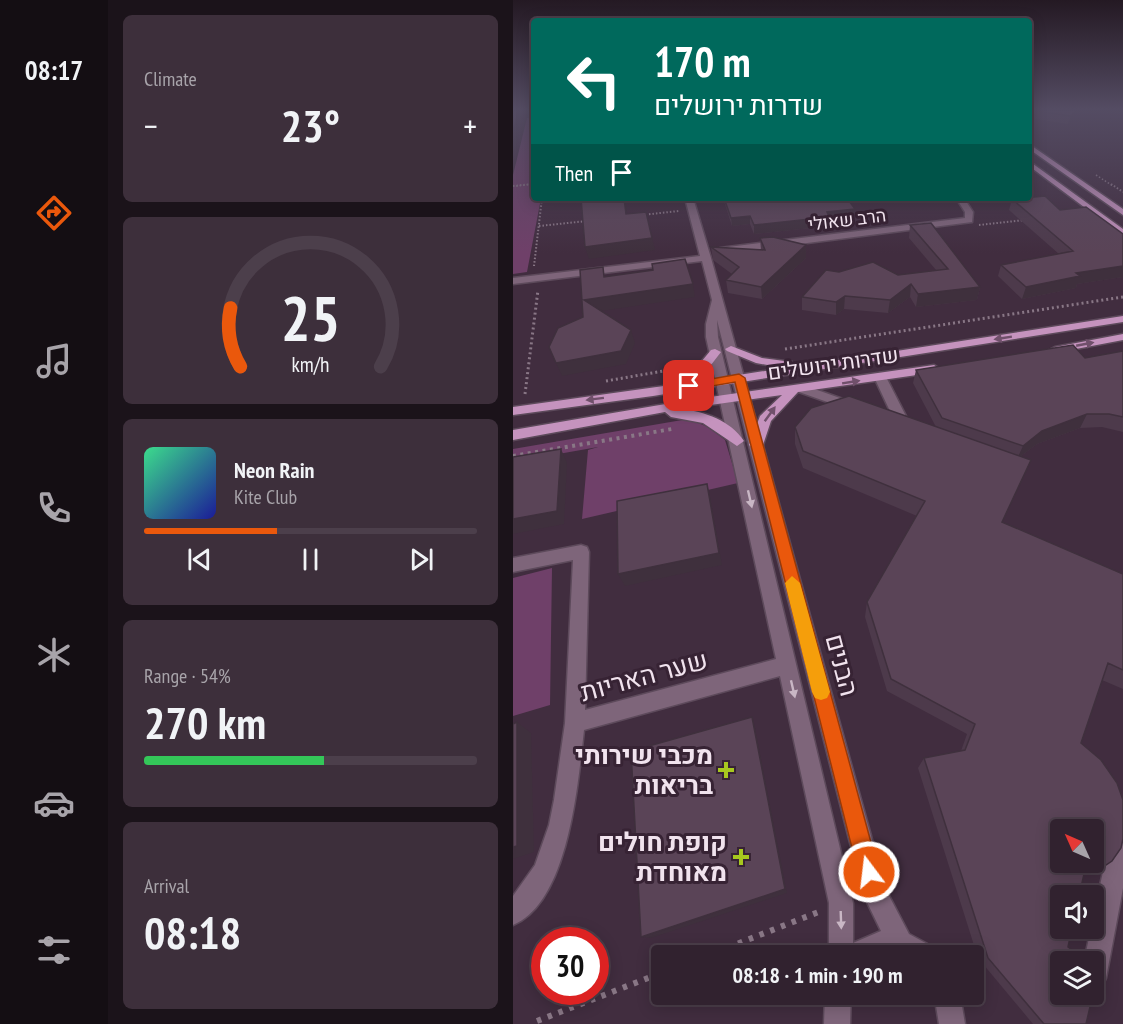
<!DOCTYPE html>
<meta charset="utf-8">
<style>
body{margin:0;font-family:"PT Sans Narrow",Heebo,sans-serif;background:#3d2f3b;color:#f1f3f6;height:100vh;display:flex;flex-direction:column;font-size:22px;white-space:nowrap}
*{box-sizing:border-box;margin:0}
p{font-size:20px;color:#a8a4aa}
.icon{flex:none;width:33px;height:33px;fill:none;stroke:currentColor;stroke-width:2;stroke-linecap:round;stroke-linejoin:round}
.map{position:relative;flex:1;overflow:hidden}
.side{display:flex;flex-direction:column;gap:15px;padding:15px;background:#1b131a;width:405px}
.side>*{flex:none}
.top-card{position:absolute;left:18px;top:18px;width:501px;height:183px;border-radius:6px;box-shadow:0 3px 15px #0003,0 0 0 2px #4c3f4b;background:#00695c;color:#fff;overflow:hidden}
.needle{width:39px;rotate:315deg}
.controls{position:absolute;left:537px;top:819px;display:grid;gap:12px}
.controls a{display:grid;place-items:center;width:54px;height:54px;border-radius:6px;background:#31222f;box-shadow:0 3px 15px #0003,0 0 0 2px #4c3f4b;font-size:30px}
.speed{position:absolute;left:18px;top:927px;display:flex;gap:12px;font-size:30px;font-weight:700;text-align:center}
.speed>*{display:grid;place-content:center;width:78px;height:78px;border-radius:50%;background:#31222f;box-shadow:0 3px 15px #0003,0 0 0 2px #4c3f4b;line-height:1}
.speed .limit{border:9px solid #d22;background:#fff;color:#111}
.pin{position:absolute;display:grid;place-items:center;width:51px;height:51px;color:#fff;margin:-26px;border-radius:12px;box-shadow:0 3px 9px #0006}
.me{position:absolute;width:66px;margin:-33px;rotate:345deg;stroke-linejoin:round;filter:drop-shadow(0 0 4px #0008)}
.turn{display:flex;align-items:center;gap:21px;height:126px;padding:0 24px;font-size:27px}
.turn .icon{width:78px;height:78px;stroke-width:2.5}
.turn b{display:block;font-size:42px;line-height:51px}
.then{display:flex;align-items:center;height:57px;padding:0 24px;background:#0003;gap:12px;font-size:22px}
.big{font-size:45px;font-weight:800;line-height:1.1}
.side .widget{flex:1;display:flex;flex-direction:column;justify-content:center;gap:9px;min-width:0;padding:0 21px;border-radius:9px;background:#3d2f3b}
.side .dial{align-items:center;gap:0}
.dial svg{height:156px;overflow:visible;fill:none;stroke:#4c3f4b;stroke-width:7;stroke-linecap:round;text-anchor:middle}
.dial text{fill:#f1f3f6;stroke:none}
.song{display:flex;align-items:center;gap:18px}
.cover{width:72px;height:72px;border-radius:9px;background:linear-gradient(135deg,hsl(150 70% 55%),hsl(240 70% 35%))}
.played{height:6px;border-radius:3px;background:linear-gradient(90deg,#ea580c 40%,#4c3f4b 40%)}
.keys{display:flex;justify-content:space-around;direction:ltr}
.heat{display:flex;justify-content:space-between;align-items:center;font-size:33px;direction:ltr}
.charge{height:9px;border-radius:4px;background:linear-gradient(90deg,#34c759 54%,#4c3f4b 0)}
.trip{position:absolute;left:138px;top:945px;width:333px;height:60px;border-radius:6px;background:#31222f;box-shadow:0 3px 15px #0003,0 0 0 2px #4c3f4b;font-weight:800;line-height:60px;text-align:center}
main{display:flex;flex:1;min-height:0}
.menu{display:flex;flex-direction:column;width:108px;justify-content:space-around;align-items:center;background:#140e13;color:#a8a4aa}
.menu .icon{width:42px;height:42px}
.menu .active{color:#ea580c}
.menu b{font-size:27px;color:#f1f3f6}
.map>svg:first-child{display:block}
</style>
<main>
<nav class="menu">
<b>08:17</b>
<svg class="icon active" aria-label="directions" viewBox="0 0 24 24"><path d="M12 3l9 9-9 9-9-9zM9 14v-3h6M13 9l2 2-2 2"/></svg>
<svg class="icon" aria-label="music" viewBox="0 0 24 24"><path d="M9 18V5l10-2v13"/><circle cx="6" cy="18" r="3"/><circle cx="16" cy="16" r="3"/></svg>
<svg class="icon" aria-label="phone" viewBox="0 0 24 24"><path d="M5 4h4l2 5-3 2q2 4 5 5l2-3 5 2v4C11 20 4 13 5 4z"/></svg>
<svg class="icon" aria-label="climate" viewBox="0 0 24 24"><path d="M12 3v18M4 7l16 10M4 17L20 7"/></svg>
<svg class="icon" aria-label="car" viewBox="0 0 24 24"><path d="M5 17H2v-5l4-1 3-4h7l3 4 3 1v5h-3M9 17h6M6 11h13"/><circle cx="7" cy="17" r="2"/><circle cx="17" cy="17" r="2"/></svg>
<svg class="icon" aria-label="filters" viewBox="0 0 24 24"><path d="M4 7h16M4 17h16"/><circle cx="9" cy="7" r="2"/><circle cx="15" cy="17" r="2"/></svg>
</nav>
<section class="side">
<div class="widget"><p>Climate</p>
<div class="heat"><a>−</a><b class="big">23°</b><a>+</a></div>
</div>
<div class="widget dial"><svg viewBox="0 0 100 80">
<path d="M14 69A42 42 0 1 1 86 69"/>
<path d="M14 69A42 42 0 0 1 9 39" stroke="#ea580c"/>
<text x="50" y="56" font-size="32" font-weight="700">25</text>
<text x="50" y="72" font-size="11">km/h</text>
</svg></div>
<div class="widget">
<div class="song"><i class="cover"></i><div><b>Neon Rain</b><p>Kite Club</p></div></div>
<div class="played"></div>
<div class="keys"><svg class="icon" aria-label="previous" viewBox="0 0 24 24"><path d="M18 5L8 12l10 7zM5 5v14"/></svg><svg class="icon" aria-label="pause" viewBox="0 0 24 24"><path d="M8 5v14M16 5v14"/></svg><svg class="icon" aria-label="next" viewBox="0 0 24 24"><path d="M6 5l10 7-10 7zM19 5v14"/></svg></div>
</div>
<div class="widget"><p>Range · 54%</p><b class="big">270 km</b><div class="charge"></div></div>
<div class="widget"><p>Arrival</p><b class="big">08:18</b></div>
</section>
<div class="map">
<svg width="610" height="1024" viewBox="0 0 610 1024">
<rect width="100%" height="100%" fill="#412d3f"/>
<path fill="#6f4069" d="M21,117V198H28L14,272L0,274V175L14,118Z
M175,419L195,427L212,440L225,483L69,519L75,450L85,447L0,462V449Z
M39,568L37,705L0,716V578Z"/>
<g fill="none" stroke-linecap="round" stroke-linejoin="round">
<g stroke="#5d4a5b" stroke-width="3">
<path id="minor" d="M172,198H180L198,258L373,890L396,934L420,947L423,956H316V903L267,676L71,730C65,782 56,902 0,925V896L22,865L36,825L41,800L52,723L60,560L0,572V558L68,545L74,547L76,552L72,710L263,659L193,337V324L199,300L189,261L0,284V278L187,256ZM204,320L350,894L368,931L340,943V903L205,337Z
M443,198H451L460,212L459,222L207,254L202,251L207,248L452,218V212Z
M367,373L373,377L398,426L396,429L391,430L384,426L361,377Z
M290,385L344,404L346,407L340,411L286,392V386Z
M610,820V888L593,978L589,987L580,990V962H571L578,928H580V917L599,831L602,823Z
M312,994H338L337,1024H311Z
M421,994H447L452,1024H426Z"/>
</g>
<g stroke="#5d4a5b" stroke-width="3">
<path id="major" d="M516,144L610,209V215L516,149Z
M516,161L610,229V236L516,166Z
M610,316V322L140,396L0,415V407L158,385L159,381L183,368L198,350L202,349L208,352L191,374L174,383L271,368L243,363L214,351L212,349L218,346L249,358L279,362L280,367Z
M610,334V340L542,353L536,350L542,347Z
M421,365L427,369L425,372L285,392L258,421L250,445L243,450L236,445L247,416L269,395L169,409C192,412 217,420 231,441L224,446L190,423L158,417L152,412L0,440V430L176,400Z"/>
</g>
<path stroke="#897786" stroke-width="1.5" stroke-dasharray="1.5 2" stroke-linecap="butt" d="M583,175L600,186
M3,186L21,184"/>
<path stroke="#897786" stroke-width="2" stroke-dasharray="1.5 2" stroke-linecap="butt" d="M598,184L610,192
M0,186L19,184
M129,215L166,211
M466,225L512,220
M26,226L74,221
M21,266L29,198"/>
<path stroke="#897786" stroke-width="3" stroke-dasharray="2 3" stroke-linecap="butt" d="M272,349L610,297
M93,381L156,370
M12,394L25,290"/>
<path stroke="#897786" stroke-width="4" stroke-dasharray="3 4.5" stroke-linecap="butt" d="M0,456L159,429"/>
<path stroke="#897786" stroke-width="6" stroke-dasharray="4.5 7" stroke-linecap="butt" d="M193,956L308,911
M24,1021L148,973"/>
<use href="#minor" fill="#7e657a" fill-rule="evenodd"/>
<use href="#major" fill="#c593be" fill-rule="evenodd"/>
</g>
<path fill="#4d3a4b" d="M517,110H566L555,124L522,119L524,112Z
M210,198H334L342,209L341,218L316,221V226L241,234L237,224L219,226Z
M499,199L547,210L610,234V277L564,284L563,288L509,299L485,276L488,265L546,254L496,210Z
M397,225L467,287L464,300L403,307L397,297L375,313L331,309L323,315L289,310V297L326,272L385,275L423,270L396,238Z
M247,238L293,258L249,299L215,293L213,280L219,274L200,260L198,247L248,250Z
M610,351V432L589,427L567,428L524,444L508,456L510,477L489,522L610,574V689L589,680L568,743L571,875L555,947L573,1024H520L465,958L405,768L411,758L448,751L454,734L374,691L352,617L354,602L404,516L290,468L282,444V427H423L400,383L403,370L572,358Z"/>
<path fill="#3f303d" d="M5,110H21V112L10,113L3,147L0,153V134Z
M563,110H566L555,124L558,116Z
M62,198H70L71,200L63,201Z
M111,198H112L116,226L113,214Z
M342,209L341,218L316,221V226L241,234V225L314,212Z
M237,216V224L219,226L218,218Z
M139,238L142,250L76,259L72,247Z
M293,245V258L249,299L248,287Z
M610,266V277L564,284L563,288L509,299L513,287L563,273Z
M180,284L182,297L75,313L71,300Z
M398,284L397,297L375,313L377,300Z
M467,287L464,300L403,307L405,294Z
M332,296L331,309L323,315V302Z
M118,330L122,343L113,364L49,376L43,363Z
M574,414L567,428L524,444L504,459L510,446L529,431Z
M48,449L54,463L51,524L0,534V519Z
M194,484L197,497L209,565L112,586L105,574Z
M239,717L242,728L274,893L138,938L128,937Z
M4,722L18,733L21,852L0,859Z"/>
<path fill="#5a4457" stroke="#3f303d" stroke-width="1.5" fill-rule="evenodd" d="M0,110H5L0,134Z
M526,110H563L558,116L524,111Z
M532,196L547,210L573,207L610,234V266L563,273L567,276L513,287L488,265L560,251L499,199Z
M68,198H111L113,214L133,212L139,238L72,247Z
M211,198H334L342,209L314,212L316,217L241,225L237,216L218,218Z
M418,223L467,287L405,294L398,284L377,300L332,296L323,302L289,297L313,270L326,272L360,262L385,275L435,269L397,225Z
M260,237L293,245L248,287L213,280L226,267L198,247L252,250L247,238Z
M172,259L180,284L71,300L118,330L108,351L43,363L36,347L45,328L70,317L67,270L90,267L91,277L140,270L139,264Z
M560,345L572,358L610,351V417L596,414H574L529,431L510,446L429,418L403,370Z
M336,396L518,460L489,522L610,574V670L595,663L568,743L588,760L604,783L610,800V839L608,848L599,861L584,871L571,874L566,896H548V928H559L555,947L576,962H548V994H580L573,1024H531L475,958L411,758L452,750L462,724L378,679L354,602L412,501L290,451L282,427L298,408ZM548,830H580V862H548Z
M48,449L44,511L0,519V457Z
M194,484L206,553L105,574L104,501Z
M239,717L272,889L128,937L118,751Z
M4,722V846L0,847V724Z
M580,965L586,968L580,992Z"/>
<defs><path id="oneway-solid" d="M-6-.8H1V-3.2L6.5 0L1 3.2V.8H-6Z" transform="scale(1.5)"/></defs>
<g fill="#70506b">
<use href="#oneway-solid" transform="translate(490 338) rotate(171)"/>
<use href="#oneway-solid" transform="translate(572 344) rotate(-11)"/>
<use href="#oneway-solid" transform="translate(338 382) rotate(-9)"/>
<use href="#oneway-solid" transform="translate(82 399) rotate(173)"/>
<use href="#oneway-solid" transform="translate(257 414) rotate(-54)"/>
</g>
<g fill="#c9b7c5">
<use href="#oneway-solid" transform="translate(237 499) rotate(77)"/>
<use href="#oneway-solid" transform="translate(280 689) rotate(77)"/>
<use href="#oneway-solid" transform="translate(328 920) rotate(88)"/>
</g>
<linearGradient id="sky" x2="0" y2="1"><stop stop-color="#241923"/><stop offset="0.43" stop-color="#544c63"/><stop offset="1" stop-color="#544c63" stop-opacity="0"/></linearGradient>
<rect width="610" height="253" fill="url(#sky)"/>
<path fill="#ea580c" stroke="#983908" stroke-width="1.5" d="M226,374L232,378L366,872L363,880L356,883L349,880L345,872L222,382L176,390L170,386L176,383Z"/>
<path fill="#f59e0b" d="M279,576L287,583L317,692L314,698L308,700L302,698L299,692L272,583Z"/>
<g fill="#a7c81f" stroke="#372334" stroke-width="2">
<path d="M210 761h6v6h6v6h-6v6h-6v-6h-6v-6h6z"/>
<path d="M225 848h6v6h6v6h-6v6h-6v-6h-6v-6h6z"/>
</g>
<g text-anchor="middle" stroke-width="6" stroke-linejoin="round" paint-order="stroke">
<g font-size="18" fill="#f1e3ee" stroke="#372334">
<text transform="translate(334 220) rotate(-7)" y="6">הרב שאולי</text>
</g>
<g font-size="21" fill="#f1e3ee" stroke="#372334">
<text transform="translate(320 364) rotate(-8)" y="7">שדרות ירושלים</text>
</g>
<g font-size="26" fill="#f1e3ee" stroke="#372334">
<text transform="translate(329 665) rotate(75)" y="9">הבנים</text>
<text transform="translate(131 676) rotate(-15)" y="9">שער האריות</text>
</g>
<g font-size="26" font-weight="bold" fill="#f1e3ee" stroke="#372334" text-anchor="end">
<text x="200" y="764">מכבי שירותי<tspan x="200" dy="30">בריאות</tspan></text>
<text x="214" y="851">קופת חולים<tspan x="214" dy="30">מאוחדת</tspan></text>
</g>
</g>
</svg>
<div class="controls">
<a><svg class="needle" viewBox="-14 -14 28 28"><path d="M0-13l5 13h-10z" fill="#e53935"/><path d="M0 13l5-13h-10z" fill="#a8a4aa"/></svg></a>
<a><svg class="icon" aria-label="sound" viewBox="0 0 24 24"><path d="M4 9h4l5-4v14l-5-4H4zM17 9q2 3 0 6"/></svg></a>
<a><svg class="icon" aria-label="layers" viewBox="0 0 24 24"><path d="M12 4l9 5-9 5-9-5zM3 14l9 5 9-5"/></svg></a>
</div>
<div class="speed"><div class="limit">30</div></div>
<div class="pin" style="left:176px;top:386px;background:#d93025"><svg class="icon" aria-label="arrive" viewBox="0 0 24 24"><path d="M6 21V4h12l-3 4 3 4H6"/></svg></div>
<svg class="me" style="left:356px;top:872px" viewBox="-20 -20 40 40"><circle r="17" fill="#ea580c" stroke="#fff" stroke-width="3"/><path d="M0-11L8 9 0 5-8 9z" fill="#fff"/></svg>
<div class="trip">08:18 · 1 min · 190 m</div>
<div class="top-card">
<div class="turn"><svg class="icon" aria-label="left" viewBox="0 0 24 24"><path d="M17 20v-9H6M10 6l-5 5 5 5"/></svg><div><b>170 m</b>שדרות ירושלים</div></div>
<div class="then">Then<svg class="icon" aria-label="arrive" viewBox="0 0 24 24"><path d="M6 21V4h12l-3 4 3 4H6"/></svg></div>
</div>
</div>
</main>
